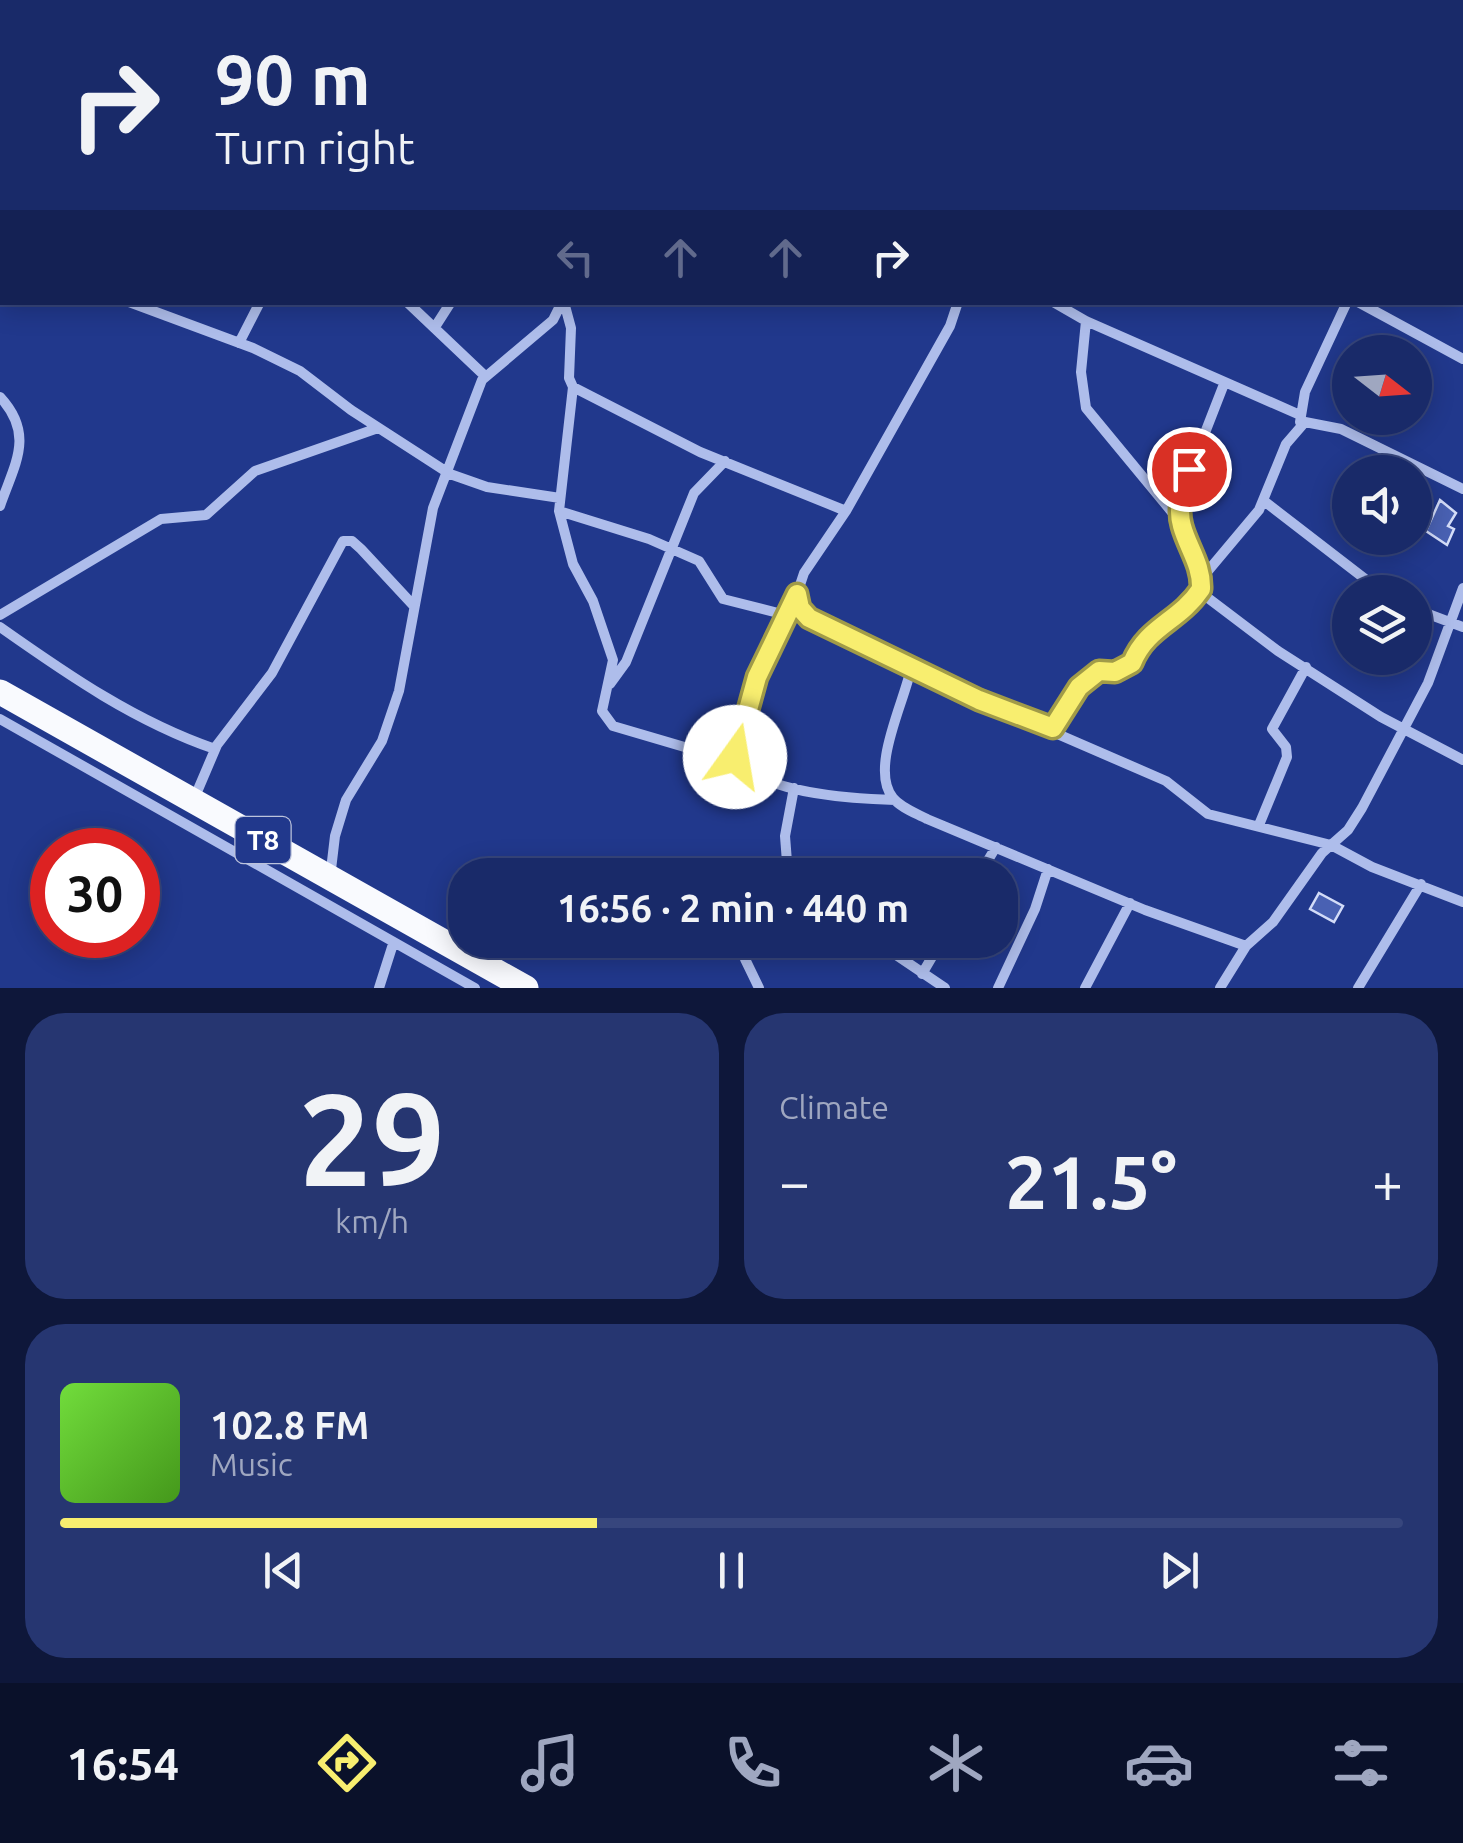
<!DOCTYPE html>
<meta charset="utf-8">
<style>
body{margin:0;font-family:Ubuntu,sans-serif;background:#263671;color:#f1f3f6;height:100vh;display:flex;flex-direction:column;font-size:38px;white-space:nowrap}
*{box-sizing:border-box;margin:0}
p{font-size:32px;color:#9fa7c0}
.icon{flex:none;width:55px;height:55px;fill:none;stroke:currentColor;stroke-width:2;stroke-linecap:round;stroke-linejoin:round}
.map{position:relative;height:988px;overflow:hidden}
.details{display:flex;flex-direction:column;gap:25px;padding:25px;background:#0e173a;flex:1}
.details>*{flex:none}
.guide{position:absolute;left:0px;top:0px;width:1465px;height:305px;box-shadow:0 5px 25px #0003,0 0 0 2px #37467d;background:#192a69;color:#f1f3f6;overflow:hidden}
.needle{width:65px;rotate:107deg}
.controls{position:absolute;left:1332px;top:335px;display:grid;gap:20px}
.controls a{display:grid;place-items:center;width:100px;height:100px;border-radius:50%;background:#192a69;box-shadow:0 5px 25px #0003,0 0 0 2px #37467d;font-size:50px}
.speed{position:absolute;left:30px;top:828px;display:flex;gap:20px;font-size:50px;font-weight:700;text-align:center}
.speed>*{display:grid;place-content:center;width:130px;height:130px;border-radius:50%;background:#192a69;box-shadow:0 5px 25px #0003,0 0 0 2px #37467d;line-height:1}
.speed .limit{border:15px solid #d22;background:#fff;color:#111}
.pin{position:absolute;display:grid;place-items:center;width:85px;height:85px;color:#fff;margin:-42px;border:5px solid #fff;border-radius:50%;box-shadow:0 2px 10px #0007}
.me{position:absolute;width:110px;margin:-55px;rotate:13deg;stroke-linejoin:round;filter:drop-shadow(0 0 8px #0008)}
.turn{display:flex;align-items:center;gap:35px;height:210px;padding:0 50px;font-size:45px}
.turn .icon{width:130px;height:130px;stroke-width:2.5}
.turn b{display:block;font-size:70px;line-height:85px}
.lanes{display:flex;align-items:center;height:95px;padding:0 50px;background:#0003;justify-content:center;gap:50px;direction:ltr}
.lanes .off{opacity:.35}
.big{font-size:75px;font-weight:700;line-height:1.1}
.details .card{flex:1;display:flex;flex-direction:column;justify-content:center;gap:15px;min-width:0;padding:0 35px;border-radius:40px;background:#263671}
.details .dial{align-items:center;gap:0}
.dial b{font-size:130px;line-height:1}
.song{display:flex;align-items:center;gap:30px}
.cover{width:120px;height:120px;border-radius:15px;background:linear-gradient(135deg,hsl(100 70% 55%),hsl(100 70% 35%))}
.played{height:10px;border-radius:5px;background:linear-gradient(90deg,#f8ee6f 40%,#37467d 40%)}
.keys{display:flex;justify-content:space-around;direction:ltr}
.heat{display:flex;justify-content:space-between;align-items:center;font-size:55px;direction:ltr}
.details .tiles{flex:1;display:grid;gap:25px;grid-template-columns:1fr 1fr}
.card:last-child{grid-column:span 2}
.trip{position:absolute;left:448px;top:858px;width:570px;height:100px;border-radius:40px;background:#192a69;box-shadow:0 5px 25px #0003,0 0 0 2px #37467d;font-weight:700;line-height:100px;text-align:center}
.menu{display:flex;height:160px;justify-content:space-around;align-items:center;background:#0a112a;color:#9fa7c0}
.menu .icon{width:70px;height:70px}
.menu .on{color:#f8ee6f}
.menu b{font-size:45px;color:#f1f3f6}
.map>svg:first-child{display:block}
</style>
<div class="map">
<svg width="1463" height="988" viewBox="0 0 1463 988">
<rect width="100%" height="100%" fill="#21388c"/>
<path fill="#4961b3" stroke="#d3dcf8" stroke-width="2.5" d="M1440,500L1456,513L1448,526L1454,529L1447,545L1426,531Z
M1319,893L1343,906L1334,922L1310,909Z"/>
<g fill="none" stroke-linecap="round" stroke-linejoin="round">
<path stroke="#aebdeb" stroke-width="10" d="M88,0L92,2
M376,0L380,2
M434,0L435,2
M887,0L891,2
M1103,0L1108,2
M1327,0L1330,2
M30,2L32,0
M673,2L674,0
M1069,2V0
M1087,2L1093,0
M0,82L2,74
M1462,99H1463
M1462,242H1463
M0,258L2,257
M129,302L253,348L300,371L351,410L450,474L487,487L560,498
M407,302L485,376
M564,302L571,328L569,378L573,387L700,452L846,511
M958,302L950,326L846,511L804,573L797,594L803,614L979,700L1166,781L1208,814L1331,845L1372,867L1463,902
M1053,302L1086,321L1300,415
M1358,302L1463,359
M1086,321L1081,372L1086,408L1176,517L1195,554L1204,595L1278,651L1381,717L1463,760
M435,327L451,302
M239,343L260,302
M573,387L559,511L573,564L593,601L613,660L602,711L613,726L739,763
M0,397C35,435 15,463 0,506
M1300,422L1305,392L1347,302
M1264,501L1382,592
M559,511L649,539L699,561L723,599L786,615
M1182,525L1180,497L1224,384
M1202,578L1259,510L1286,444L1305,422L1341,429L1463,489
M797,595L757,677L735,757C760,794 854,799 895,800
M1415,609L1463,627
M0,615L161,519L206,515L255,471L378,428
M0,627C68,675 136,722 215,749
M911,668C905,701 869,769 893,798C901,808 916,813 927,819L1145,910L1246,946
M610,684L626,662L694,493L725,461
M0,719L475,988
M1053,728L1079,687L1099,671L1115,672L1131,663C1146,628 1179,620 1201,589
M194,799L217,745L272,673L343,541H352L361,549L413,605
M1259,825L1287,757L1286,747L1272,729L1306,667
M788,875L785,836L794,788
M979,875L996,847
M330,878L335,836L346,800L382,741L399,691L433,508L482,380L553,320L562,302
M744,940L745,959L759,988
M874,940L945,988
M922,974L942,940
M379,988L393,944
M998,988L1035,909L1048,869
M1085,988L1130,903
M1220,988L1246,946L1273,922L1322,853L1348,830L1362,808L1428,683L1463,588
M1358,988L1421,884"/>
<path stroke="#f9fafe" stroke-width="25" d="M0,692L526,988"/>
</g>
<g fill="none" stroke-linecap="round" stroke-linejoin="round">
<g stroke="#a19b48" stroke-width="25">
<path id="route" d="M735,757L757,677L797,594L800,608L809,618L979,700L1053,728L1079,687L1099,671L1115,672L1132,663C1147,626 1179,622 1201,589C1202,565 1188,548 1182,526C1176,505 1185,488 1189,469"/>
</g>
<use href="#route" stroke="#f8ee6f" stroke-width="18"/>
</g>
<g text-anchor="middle" stroke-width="10" stroke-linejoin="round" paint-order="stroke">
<rect fill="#21388c" stroke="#bcc3dc" stroke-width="2.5" x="235.5" y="817" width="55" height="46" rx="8"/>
<g font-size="28" font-weight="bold" fill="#fff">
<text x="263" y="850">T8</text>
</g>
</g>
</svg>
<div class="controls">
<a><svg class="needle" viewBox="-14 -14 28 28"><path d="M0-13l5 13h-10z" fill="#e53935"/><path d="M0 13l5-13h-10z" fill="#9fa7c0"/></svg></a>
<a><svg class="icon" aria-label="sound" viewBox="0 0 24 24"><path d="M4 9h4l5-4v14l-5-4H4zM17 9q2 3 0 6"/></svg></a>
<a><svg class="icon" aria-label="layers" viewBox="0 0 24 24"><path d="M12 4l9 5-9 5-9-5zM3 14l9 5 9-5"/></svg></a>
</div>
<div class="speed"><div class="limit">30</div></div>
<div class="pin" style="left:1189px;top:469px;background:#d93025"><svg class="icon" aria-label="arrive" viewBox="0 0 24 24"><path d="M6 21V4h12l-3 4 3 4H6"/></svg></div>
<svg class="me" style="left:735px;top:757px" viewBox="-20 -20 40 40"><circle r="19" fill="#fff"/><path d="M0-13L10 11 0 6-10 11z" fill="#f8ee6f"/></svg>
<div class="trip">16:56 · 2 min · 440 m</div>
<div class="guide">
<div class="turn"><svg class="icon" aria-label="right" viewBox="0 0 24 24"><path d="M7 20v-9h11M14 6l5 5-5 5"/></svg><div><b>90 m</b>Turn right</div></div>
<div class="lanes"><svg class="icon off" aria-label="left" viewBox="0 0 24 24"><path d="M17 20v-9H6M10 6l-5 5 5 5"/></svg><svg class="icon off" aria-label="ahead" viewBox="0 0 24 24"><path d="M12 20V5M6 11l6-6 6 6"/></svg><svg class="icon off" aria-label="ahead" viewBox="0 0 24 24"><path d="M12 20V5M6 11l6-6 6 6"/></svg><svg class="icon" aria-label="right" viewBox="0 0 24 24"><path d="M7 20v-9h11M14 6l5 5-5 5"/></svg></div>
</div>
</div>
<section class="details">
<div class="tiles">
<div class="card dial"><b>29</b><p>km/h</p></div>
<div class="card"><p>Climate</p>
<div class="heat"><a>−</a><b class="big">21.5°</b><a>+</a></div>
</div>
<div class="card">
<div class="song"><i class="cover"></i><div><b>102.8 FM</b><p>Music</p></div></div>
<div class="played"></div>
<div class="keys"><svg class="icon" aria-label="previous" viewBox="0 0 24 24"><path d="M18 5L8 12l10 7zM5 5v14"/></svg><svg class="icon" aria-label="pause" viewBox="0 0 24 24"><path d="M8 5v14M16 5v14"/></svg><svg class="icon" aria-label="next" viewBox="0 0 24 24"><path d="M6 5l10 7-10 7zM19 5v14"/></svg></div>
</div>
</div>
</section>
<nav class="menu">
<b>16:54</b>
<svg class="icon on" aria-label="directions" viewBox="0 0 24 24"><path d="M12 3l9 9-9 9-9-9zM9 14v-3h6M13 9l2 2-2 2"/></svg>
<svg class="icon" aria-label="music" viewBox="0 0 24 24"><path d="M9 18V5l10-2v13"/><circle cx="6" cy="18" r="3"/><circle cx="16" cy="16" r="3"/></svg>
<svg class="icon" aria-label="phone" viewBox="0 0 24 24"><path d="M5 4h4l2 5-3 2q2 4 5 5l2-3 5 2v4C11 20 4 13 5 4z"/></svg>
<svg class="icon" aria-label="climate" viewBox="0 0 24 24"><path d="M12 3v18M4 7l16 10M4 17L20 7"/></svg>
<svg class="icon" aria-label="car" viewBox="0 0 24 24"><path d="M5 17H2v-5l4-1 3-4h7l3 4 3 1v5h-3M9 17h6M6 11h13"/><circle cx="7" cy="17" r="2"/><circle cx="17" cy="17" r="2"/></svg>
<svg class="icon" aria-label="filters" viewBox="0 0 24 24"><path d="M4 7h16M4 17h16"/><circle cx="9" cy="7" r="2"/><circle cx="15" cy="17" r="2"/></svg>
</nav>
